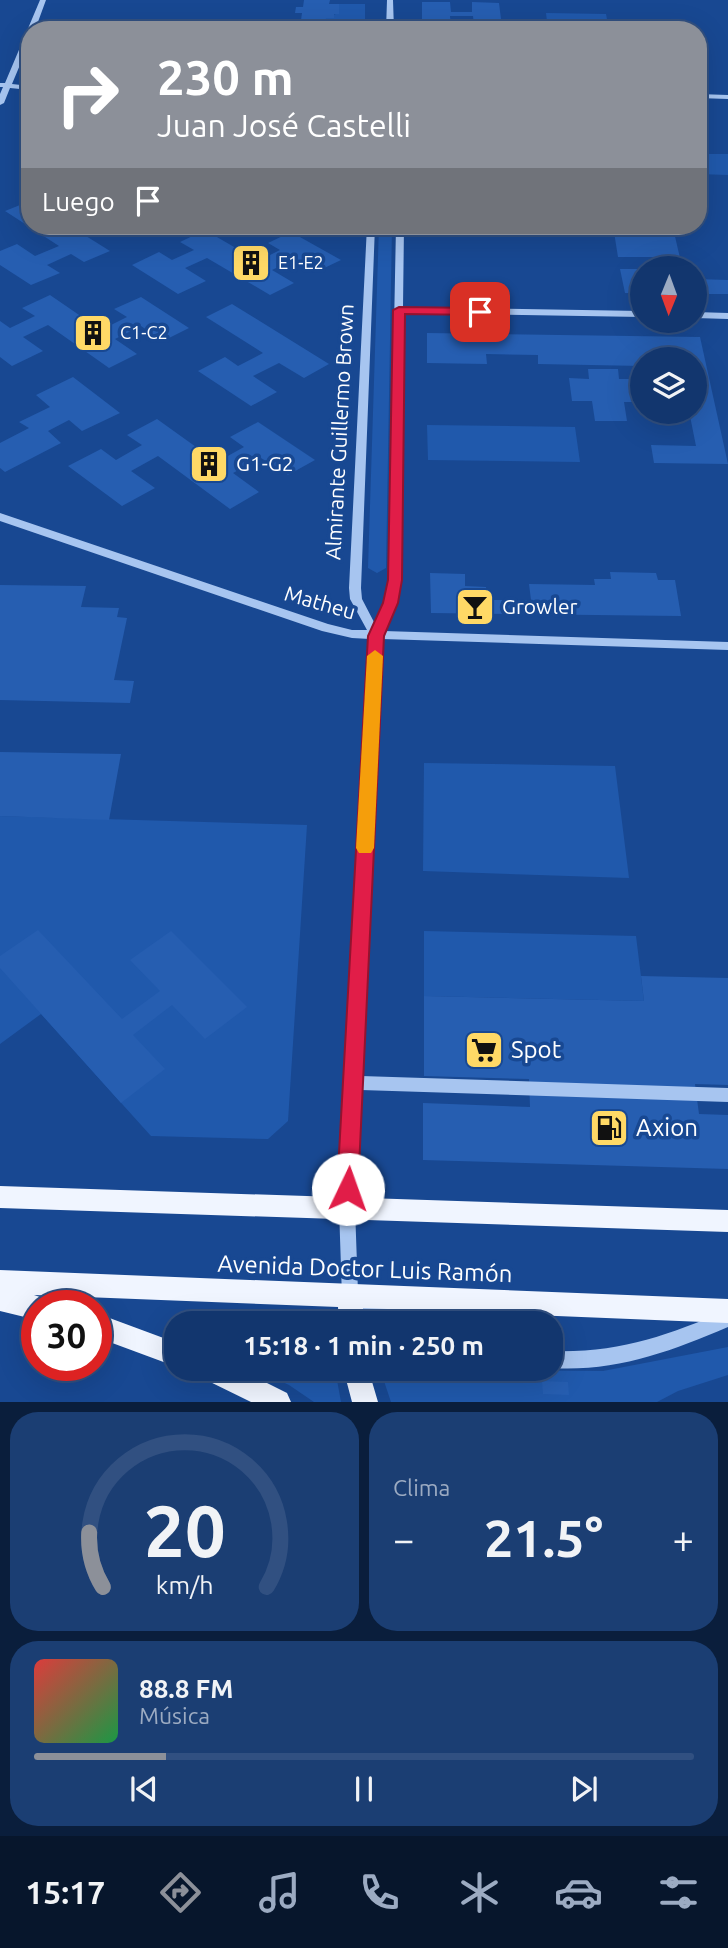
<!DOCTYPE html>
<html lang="es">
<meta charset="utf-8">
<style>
body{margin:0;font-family:Ubuntu,sans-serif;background:#1b3e73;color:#f1f3f6;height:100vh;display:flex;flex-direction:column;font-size:26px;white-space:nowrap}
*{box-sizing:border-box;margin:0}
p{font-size:23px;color:#9cabc2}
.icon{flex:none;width:38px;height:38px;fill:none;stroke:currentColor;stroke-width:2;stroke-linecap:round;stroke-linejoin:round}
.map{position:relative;height:1402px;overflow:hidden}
.details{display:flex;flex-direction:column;gap:10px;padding:10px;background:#0a1e3c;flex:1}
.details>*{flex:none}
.top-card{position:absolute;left:21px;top:21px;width:686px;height:214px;border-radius:28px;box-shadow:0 7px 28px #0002,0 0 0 2px #315081;background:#8c9099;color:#fff;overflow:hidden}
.needle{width:46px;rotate:181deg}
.controls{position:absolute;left:630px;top:256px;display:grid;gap:14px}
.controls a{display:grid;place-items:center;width:77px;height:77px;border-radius:50%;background:#12366e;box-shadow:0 7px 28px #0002,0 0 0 2px #315081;font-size:35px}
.speed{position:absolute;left:21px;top:1290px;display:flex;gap:14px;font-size:35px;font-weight:700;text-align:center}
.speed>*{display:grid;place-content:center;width:91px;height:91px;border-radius:50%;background:#12366e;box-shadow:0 7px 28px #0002,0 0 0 2px #315081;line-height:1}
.speed .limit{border:10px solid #d22;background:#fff;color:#111}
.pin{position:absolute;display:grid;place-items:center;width:60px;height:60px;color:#fff;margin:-30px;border-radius:14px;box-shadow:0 4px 10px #0006}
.me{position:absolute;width:77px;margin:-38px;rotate:3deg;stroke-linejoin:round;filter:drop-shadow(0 0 5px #0008)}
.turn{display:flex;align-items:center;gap:24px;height:147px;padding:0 21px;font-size:32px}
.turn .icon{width:91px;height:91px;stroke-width:2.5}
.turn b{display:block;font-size:49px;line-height:60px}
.then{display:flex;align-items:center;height:66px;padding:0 21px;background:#0003;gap:14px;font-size:26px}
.big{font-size:52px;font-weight:700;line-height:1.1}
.details .tile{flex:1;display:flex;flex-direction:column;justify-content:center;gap:10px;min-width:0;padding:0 24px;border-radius:28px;background:#1b3e73}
.details .dial{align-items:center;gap:0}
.dial svg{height:182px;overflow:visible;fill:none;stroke:#315081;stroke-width:7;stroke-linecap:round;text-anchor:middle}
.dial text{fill:#f1f3f6;stroke:none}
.song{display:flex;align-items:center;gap:21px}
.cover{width:84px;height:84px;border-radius:10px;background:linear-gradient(135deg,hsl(0 70% 55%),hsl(140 70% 35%))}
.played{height:7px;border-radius:4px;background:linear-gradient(90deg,#8c9099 20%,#315081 20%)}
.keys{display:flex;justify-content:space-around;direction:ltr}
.heat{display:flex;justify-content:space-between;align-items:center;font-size:38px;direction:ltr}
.details .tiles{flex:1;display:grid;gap:10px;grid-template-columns:1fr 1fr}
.tile:last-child{grid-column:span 2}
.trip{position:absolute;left:164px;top:1311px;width:399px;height:70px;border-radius:28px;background:#12366e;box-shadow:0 7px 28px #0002,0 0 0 2px #315081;font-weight:700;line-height:70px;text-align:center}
.tabs{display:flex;height:112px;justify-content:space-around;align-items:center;background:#07162c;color:#9cabc2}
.tabs .icon{width:49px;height:49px}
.tabs .current{color:#8c9099}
.tabs b{font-size:32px;color:#f1f3f6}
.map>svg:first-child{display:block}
</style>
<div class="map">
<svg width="728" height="1402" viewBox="0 0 728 1402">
<rect width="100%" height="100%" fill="#184892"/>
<path fill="#2059ac" d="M339,4H365V21H326V18L338,13Z
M546,13L606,14L609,30H548Z
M698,154H728V175L698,174Z
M379,226H392L386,568L377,573L368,568Z
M427,425L575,427L580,462L428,460Z
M424,763L615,766L629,878L423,871Z
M0,816L307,825L288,1121L268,1139L151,1136L41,1014L0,1044Z
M424,931L636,936L644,1001L424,996Z
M728,1347V1375L678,1391L657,1402H391L381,1372L382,1369L603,1371Z
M254,1369H335L341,1402H314L289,1385Z"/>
<path fill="#265eb1" d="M304,0H330L329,4H339V14H334V18H326L325,30H286L287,24H294V19L301,20L302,13H295L296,7H303Z
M422,2H450L451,12H472V2L499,3L502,27L474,26L473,16H450L451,26H422Z
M30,201V226H70L110,251L84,262L71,254L47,265L60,273L31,285L0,265V251L17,244L35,256L59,246L5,211Z
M205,230L258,261L280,250L268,243L291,232L341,260L318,271L295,259L272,270L294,283L270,295L207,258L185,268L206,281L178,294L132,265L159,252L172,260L194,250L180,242Z
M614,232H674L680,258L667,257L669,268H656L654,257H618Z
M620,269H642V293H625Z
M695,279L728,280V294H695Z
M50,295L101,330L127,317L114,309L141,297L189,328L163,341L141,326L115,339L137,354L109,368L48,325L23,337L43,351L12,366L0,357V321L10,328L35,316L22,308Z
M232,304L329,364L304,378L279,363L253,376L277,392L251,406L198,371L225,357L238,366L263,353L206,317Z
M427,333L700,337L728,464L654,463L651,445L696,446L689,411H695V359H642V366L538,364V355L486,354L487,364L427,363Z
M588,369H618L619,379H640L642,402H624L627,421H595L592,401H572L569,378L589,379Z
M73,377L120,413L82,431L69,420L48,431L61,443L5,472L0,468V443L29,428L19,422L50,407L36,395Z
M157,419L217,462L244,447L230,437L258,422L315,460L288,475L261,458L233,473L259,492L230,509L158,456L131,471L155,488L122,506L68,466L101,449L116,460L142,445L127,435Z
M610,572L656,573L658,580H675L681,616L431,613L430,573L465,574V586L486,587L487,600H531L529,584L595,585L594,579H611Z
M0,585L86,586L81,607L119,608L117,617L127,618L114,680L134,681L130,703L0,700Z
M0,752L121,754L109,820L0,816Z
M38,930L122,1019L160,991L130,960L171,931L247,1007L205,1039L172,1005L133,1035L165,1069L121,1103L0,968V956Z
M641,976L728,978V1085L695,1084L699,1114L728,1115V1169L423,1160V1103L530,1107L529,1079L424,1076V996L644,1001Z
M542,1381L568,1382L569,1395L543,1394Z"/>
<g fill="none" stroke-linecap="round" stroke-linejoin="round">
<path fill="#a7c5f0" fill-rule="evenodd" d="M40,0H46L35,30H30V41L12,84L30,86V90L10,88L4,103L0,105V94L3,87H0V83H5Z
M387,0H393L394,30H386Z
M698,94L728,95V99L698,98Z
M367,226H375L361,588L362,599L375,624L385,603L389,580L396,226H404L403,307L642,311V317L403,313L401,580L397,603L384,631L728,642V650L382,639L361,1076L728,1088V1102L361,1090L355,1208L358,1292L421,1317L424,1323H394L344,1303L342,1297L339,1208L370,639L352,638L322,631L0,521V513L328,624L352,630H367L350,599L349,588Z
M695,312L728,313V319L695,318Z
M728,1310V1327C670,1352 615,1372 551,1368V1351C621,1353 665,1336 728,1310Z"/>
<path fill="#f0f5ff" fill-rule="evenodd" d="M0,1186L728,1210V1232L0,1208Z
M0,1270L728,1299V1323L363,1308V1323H339L338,1307L34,1295L46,1299L48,1306H37V1320L0,1311Z
M96,1313L177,1343V1367L96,1337Z
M197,1368H237L287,1393L291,1402H251L200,1377Z
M343,1368H368L378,1402H352Z"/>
</g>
<path fill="#e11d48" stroke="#92132f" stroke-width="2" d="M399,307L480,308L486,312L480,315L405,314L402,580L398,603L384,636L358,1189L355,1196L348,1199L340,1196L337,1189L368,636L383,603L388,580L393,310Z"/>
<path fill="#f59e0b" d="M375,650L383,656L374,848L371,853H359L356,848L367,656Z"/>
<defs>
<g id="building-square" transform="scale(2.0125)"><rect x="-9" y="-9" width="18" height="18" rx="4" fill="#ffd966" stroke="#184892"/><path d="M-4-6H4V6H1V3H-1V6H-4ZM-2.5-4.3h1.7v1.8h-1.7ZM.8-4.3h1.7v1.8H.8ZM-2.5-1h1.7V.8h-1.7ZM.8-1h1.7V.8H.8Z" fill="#111"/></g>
<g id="bar-square" transform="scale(2.0125)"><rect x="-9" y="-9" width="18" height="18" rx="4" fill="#ffd966" stroke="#184892"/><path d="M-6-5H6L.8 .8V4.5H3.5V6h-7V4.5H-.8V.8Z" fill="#111"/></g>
<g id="supermarket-square" transform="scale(2.0125)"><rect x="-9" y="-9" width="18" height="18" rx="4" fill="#ffd966" stroke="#184892"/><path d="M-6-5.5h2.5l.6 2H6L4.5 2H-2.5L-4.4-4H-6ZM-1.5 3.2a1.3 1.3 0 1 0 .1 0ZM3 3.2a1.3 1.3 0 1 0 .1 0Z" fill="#111"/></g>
<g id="fuel-square" transform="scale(2.0125)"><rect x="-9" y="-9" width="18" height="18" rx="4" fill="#ffd966" stroke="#184892"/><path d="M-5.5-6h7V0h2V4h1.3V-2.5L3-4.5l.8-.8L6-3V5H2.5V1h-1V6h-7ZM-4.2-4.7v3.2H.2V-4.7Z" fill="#111"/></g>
</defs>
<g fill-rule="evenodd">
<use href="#building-square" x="251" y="263"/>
<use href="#building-square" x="93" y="333"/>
<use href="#building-square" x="209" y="464"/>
<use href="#bar-square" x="475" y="607"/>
<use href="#supermarket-square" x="484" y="1050"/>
<use href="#fuel-square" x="609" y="1128"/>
</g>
<g text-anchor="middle" stroke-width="7" stroke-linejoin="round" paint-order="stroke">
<g font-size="18" fill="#fff" stroke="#184892" text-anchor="start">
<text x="278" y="269">E1-E2</text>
<text x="120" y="339">C1-C2</text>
</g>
<g font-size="21" fill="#fff" stroke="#184892">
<text transform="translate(340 432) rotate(-87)" y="7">Almirante Guillermo Brown</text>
<text transform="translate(320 603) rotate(16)" y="7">Matheu</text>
</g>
<g font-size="21" fill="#fff" stroke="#184892" text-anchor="start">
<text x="236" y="471">G1-G2</text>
<text x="502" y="614">Growler</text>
</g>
<g font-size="24" fill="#fff" stroke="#184892" text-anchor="start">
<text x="511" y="1058">Spot</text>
<text x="636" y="1136">Axion</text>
</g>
<g font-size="24" fill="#fff" stroke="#184892">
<text transform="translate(365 1269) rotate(2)" y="8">Avenida Doctor Luis Ramón</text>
</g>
</g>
</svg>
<div class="controls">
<a><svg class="needle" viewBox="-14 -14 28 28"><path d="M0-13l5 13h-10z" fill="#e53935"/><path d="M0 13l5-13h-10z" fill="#9cabc2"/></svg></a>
<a><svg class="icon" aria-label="layers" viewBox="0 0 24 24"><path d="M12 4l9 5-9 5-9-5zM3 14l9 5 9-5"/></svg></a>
</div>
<div class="speed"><div class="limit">30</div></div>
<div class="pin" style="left:480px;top:312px;background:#d93025"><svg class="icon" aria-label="arrive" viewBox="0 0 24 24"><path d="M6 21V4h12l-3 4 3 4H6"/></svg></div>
<svg class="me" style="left:348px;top:1189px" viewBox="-20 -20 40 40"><circle r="19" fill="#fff"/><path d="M0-13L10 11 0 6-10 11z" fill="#e11d48"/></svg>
<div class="trip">15:18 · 1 min · 250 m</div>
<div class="top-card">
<div class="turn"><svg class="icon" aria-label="right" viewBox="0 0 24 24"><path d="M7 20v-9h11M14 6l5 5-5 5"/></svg><div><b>230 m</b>Juan José Castelli</div></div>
<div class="then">Luego<svg class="icon" aria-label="arrive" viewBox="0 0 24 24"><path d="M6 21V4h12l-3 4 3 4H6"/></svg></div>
</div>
</div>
<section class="details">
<div class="tiles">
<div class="tile dial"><svg viewBox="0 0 100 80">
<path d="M14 69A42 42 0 1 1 86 69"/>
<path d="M14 69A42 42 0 0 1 8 45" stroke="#8c9099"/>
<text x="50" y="56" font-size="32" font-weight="700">20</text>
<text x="50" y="72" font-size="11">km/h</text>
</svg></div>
<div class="tile"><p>Clima</p>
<div class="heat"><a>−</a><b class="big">21.5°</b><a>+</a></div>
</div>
<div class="tile">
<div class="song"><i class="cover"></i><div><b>88.8 FM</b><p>Música</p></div></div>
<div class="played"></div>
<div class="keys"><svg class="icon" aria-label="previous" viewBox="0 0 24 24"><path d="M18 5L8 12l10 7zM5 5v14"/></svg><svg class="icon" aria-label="pause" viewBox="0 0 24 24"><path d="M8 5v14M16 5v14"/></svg><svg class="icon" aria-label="next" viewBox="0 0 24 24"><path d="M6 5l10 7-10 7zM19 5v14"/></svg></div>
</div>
</div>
</section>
<nav class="tabs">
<b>15:17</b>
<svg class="icon current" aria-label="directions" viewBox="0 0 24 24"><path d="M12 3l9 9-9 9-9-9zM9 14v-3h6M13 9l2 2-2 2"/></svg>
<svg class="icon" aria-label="music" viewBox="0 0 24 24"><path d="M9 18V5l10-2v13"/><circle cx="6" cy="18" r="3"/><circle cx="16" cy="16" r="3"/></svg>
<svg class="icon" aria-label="phone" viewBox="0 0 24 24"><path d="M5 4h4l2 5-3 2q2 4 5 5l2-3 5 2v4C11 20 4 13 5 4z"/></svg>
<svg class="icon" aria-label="climate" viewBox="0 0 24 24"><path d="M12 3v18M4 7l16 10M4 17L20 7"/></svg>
<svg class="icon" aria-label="car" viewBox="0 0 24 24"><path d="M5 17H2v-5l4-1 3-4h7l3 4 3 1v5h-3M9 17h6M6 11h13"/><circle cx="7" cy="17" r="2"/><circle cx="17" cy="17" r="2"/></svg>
<svg class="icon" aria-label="filters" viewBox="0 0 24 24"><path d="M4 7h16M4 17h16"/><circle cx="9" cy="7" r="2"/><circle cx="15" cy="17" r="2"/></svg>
</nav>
